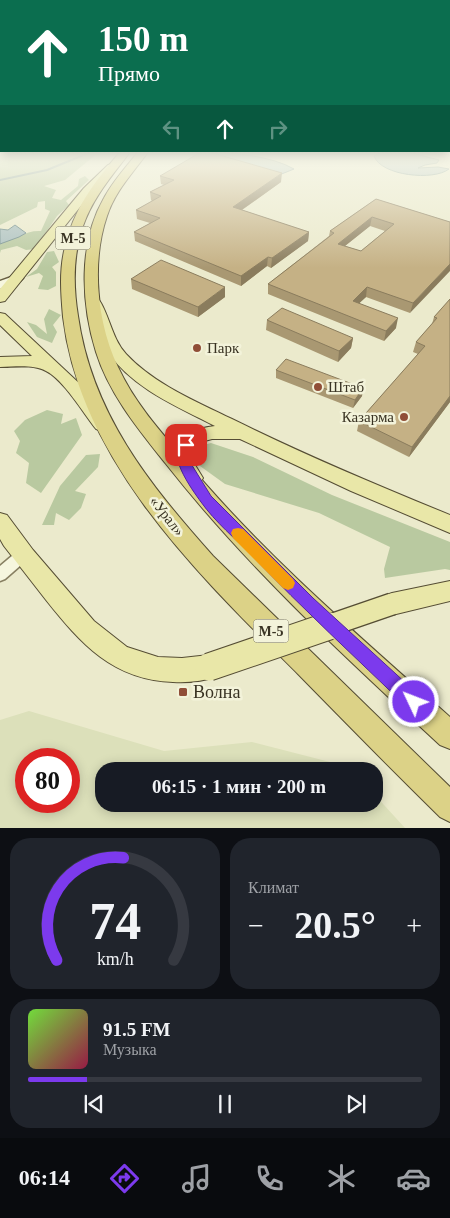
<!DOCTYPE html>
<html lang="ru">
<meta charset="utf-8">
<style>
body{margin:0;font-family:Georgia,serif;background:#20242c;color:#f1f3f6;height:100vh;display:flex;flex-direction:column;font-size:19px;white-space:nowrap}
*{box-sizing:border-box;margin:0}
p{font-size:16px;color:#9ea1a6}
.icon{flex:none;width:28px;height:28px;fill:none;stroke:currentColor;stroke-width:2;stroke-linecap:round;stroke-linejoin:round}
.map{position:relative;height:828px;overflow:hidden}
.panel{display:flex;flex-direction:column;gap:10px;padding:10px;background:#0d0f14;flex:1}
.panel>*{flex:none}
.guide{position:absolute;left:0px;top:0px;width:450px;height:152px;box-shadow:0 2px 12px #0003;background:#0b6e4f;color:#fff;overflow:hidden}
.speed{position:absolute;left:15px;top:748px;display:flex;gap:10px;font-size:25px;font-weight:700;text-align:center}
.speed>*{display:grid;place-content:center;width:65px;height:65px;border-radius:50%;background:#171b24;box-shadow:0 2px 12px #0003;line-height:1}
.speed .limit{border:8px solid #d22;background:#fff;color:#111}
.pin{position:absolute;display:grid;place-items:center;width:42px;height:42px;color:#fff;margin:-21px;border-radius:10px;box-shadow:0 2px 8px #0006}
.me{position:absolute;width:55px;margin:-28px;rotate:313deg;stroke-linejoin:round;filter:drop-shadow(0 0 4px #0008)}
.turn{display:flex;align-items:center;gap:18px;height:105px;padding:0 15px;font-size:22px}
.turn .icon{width:65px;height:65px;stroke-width:2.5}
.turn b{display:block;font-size:35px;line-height:42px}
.lanes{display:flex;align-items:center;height:48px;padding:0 15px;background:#0003;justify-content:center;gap:25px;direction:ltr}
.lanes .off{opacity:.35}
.big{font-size:38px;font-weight:700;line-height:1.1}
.panel .tile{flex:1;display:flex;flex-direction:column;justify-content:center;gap:8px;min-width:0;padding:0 18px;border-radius:20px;background:#20242c}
.panel .dial{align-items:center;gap:0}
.dial svg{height:130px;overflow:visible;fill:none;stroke:#363941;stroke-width:7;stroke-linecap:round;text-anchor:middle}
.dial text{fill:#f1f3f6;stroke:none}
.song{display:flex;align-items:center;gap:15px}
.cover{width:60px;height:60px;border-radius:8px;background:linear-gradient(135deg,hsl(100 70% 55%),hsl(340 70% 35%))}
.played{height:5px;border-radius:2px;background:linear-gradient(90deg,#7c3aed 15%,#363941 15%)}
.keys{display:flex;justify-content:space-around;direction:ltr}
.heat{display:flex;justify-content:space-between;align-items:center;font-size:28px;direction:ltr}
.panel .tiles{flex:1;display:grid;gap:10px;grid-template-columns:1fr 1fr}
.tile:last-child{grid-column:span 2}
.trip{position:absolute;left:95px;top:762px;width:288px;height:50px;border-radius:20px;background:#171b24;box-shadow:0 2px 12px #0003;font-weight:700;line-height:50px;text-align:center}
.dock{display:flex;height:80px;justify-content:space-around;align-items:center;background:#090b0e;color:#9ea1a6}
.dock .icon{width:35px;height:35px}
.dock .active{color:#7c3aed}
.dock b{font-size:22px;color:#f1f3f6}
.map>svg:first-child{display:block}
</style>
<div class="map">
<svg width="450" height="828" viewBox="0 0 450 828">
<rect width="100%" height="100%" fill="#ebeacc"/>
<path fill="#dce0ba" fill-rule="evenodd" d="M29,711L164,751L252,742L330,762L344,771H104V804H374V794L405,828H0V720ZM26,759H69V801H26Z"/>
<path fill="#b9c9a0" d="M0,152H99L65,180L44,186L56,190L52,198L61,200L78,186L79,179L85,176L89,180L66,201L69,205L57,216L35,249L26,250L17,246L1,250L0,253V244C14,239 26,230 41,231L50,211L45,209V201L38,202L37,207L0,225Z
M54,251L59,262L52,267L56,272V286L48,290L38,289L43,276L39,273L26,277L37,269L47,252Z
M49,309L61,315L53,325L57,332L52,343L37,337L27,322L36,325L47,334L44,319Z
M47,410L63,414L61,424L76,418L82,435L41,493L26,483L29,463L16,453L20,441L14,431L25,420Z
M211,443L253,457L332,495L450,542V570L445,569L385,578L384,569L390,547L319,513L225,484L193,461L196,447Z
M100,454L98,467L75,491L86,494L81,508L69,520L56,513L54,525H42L60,486L86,455Z"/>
<path fill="#abc0c0" stroke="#728e8e" d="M205,152C231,152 272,156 294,169L279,175Z
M381,152H408L439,160L437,163L425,165L418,168L438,167L449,169C434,181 381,176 374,156Z
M15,225L26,233L19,237L0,244V229L8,230Z"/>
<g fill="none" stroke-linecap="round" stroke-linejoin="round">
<path stroke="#728e8e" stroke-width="2" d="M0,180L47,170L91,152"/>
<g stroke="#877f61" stroke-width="3">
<path id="minor" d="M24,548L29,550L31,554L29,558L5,579L0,581V566L19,550Z"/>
</g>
<g stroke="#696044" stroke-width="3">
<path id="secondary" d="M17,275L21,276L23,278L21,280L0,289V281Z"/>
</g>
<g stroke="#554d34" stroke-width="2">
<path id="primary" d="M112,164L117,167L116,169L92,192L5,301L0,302V289L84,188L108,165Z
M94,299L99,300L101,303C110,319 113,340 126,354C154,384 195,401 232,419C303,454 376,485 450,515V533L351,491L240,439H212L201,442L194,447L192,460L203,478L200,483L193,485L186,483C182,476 174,467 173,459C169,436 197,428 215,426C178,407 132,388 108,352C98,337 95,319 87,303L89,300Z
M0,313L5,314L81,385L111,425L108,429L102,431L96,429C84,414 63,379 46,371C32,364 15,367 0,367V357L32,356L0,325Z
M0,513L7,515L33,550L94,621L127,647L158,657L182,658L209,655L218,658L222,667L218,676C204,681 188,683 173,682C113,680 81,644 46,600C32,582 18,564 4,546L0,539Z
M450,581V601L392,615L384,612L380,604L384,596L392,593Z"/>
</g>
<g stroke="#554d34" stroke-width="2">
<path id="trunk" d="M120,152H130C112,176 93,197 83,226C73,255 73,285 78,316C92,414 149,484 213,556L450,787V822L440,817C392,770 345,722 298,674C200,576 80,462 63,317C61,294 59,270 65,247C73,210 95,181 120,152Z
M138,152H148C133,173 115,191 107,216C91,263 97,323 118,367C134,402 160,431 184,459C263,554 358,635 450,717V749L440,745C344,656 247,567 166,464C139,430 109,394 96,352C81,304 78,243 104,198C113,181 126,167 138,152Z"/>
</g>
<use href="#minor" fill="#f6f6de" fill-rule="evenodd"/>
<use href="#secondary" fill="#f6f6de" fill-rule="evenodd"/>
<use href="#primary" fill="#e9e7a8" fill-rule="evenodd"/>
<use href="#trunk" fill="#dcd287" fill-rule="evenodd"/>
<g stroke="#554d34" stroke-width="24" stroke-linecap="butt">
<path id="primary-bridge-far1" d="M325,627L392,604"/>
</g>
<g stroke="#554d34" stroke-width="29" stroke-linecap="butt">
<path id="primary-bridge" d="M209,667L329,626"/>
</g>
<use href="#primary-bridge-far1" stroke="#e9e7a8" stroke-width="21"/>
<use href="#primary-bridge" stroke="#e9e7a8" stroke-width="27"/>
</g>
<path fill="#a99872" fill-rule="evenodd" d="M160,176L281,182L242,210L309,232L308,241L271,268L267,266L241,286L135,241L134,232L150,223L137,219L136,210L152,201L151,200L150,192L164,185L161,184Z
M376,199L450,222L410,313L366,297L359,303L396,328L384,341L268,294V284L329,236L330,231ZM370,226L385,231L361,251L345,246Z
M131,279L225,297L198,317L132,289Z
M450,300V402L409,457L357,431L359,421L418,354L413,352L416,342L432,324L434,317Z
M267,320L353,338L351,348L338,362L266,330Z
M276,370L363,388L362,396L353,408L276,378Z"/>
<path fill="#8a7c5d" d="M282,173L281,182L233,216V207Z
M372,217L370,226L336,253L338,244Z
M309,232L308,241L271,268L272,258Z
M268,257L267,266L241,286V276Z
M450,264V271L410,313L413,303Z
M225,287V297L198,317V307Z
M367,287L366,297L351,311L353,301Z
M398,318L396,328L384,341L386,331Z
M353,338L351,348L338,362L339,351Z
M363,388L362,396L353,408L355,400Z
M450,396V402L409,457L412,447Z"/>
<path fill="#c5b185" stroke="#8a7c5d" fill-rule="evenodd" d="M201,152H209L282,173L233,207L309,232L272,258L268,257L241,276L134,232L160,218L136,210L161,196L150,192L174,180L160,176Z
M376,199L450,222V264L413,303L367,287L353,301L398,318L386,331L268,284L334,233L330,231ZM372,217L394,224L361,251L338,244Z
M161,260L225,287L198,307L131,279Z
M450,299V396L412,447L359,421L425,346L416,342L437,318L434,317Z
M282,308L353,338L339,351L267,320Z
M286,359L363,388L355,400L276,370Z"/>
<linearGradient id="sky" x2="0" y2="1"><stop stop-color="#8fb9d8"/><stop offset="0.57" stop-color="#f6f6e8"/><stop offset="1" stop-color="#f6f6e8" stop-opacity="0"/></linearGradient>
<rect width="450" height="268" fill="url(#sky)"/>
<path fill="#7c3aed" stroke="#51269a" d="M186,440L191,445L188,455L190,462L211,496L313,598L420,696L423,702L420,708L414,710L408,708C356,658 303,609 253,557C236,539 215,522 201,502C193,491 161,448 186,440Z"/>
<path fill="#f59e0b" d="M238,528L243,529L293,579L295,583L293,588L288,590L283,588L233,538L231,533L233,529Z"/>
<g fill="#904e37" stroke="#f3f3da" stroke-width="2">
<circle cx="197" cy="348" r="5"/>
<circle cx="318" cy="387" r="5"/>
<circle cx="404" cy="417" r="5"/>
<rect x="178" y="687" width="10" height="10" rx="2.5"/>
</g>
<g text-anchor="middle" stroke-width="5" stroke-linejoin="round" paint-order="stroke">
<g fill="#f3f3da" stroke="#716d5a" stroke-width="1">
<rect x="55.5" y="226.5" width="35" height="23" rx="4"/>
<rect x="253.5" y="619.5" width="35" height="23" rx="4"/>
</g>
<g font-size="14" font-weight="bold" fill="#393323">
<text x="73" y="243">М-5</text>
<text x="271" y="636">М-5</text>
</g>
<g font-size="15" fill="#393323" stroke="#f3f3da" text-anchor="start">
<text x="207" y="353">Парк</text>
<text x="328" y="392">Штаб</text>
<text x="394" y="422" text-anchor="end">Казарма</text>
</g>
<g font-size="15" fill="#393323" stroke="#f3f3da">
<text transform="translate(167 516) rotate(52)" y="5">«Урал»</text>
</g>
<g font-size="18" fill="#393323" stroke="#f3f3da" text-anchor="start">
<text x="193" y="698">Волна</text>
</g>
</g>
</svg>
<div class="speed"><div class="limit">80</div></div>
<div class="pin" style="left:186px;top:445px;background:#d93025"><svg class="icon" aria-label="arrive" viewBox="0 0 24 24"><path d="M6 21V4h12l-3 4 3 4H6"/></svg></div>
<svg class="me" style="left:414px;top:702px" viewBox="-20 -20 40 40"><circle r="17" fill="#7c3aed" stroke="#fff" stroke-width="3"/><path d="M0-11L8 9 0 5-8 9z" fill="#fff"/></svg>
<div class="trip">06:15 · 1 мин · 200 m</div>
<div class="guide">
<div class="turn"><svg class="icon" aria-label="ahead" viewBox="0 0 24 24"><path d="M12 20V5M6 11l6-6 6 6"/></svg><div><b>150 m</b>Прямо</div></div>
<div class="lanes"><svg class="icon off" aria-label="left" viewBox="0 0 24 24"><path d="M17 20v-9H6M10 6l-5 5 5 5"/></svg><svg class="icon" aria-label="ahead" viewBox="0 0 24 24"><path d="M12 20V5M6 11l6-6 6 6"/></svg><svg class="icon off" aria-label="right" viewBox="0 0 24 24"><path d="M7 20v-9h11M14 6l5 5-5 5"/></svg></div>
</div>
</div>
<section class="panel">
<div class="tiles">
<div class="tile dial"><svg viewBox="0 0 100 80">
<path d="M14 69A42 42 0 1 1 86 69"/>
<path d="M14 69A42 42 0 0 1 55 6" stroke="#7c3aed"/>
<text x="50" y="56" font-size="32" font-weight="700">74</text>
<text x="50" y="72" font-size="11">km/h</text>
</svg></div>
<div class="tile"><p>Климат</p>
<div class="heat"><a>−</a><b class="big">20.5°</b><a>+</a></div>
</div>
<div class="tile">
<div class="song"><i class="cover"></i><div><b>91.5 FM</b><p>Музыка</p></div></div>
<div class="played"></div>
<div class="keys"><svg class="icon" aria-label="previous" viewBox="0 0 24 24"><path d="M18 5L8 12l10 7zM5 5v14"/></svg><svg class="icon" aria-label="pause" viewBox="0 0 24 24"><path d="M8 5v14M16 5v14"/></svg><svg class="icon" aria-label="next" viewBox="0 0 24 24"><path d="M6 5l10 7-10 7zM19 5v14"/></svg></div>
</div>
</div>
</section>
<nav class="dock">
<b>06:14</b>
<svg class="icon active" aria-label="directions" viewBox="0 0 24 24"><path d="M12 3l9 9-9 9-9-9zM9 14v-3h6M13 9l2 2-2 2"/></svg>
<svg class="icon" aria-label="music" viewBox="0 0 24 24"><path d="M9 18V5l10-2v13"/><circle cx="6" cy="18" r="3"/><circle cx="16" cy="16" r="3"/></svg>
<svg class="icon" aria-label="phone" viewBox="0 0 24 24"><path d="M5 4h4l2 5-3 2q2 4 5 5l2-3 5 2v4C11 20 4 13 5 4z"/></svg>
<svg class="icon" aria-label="climate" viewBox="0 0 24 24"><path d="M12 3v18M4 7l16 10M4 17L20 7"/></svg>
<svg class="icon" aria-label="car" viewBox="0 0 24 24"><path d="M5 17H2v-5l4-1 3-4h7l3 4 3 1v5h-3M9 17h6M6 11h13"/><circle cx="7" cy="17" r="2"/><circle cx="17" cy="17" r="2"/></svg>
</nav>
